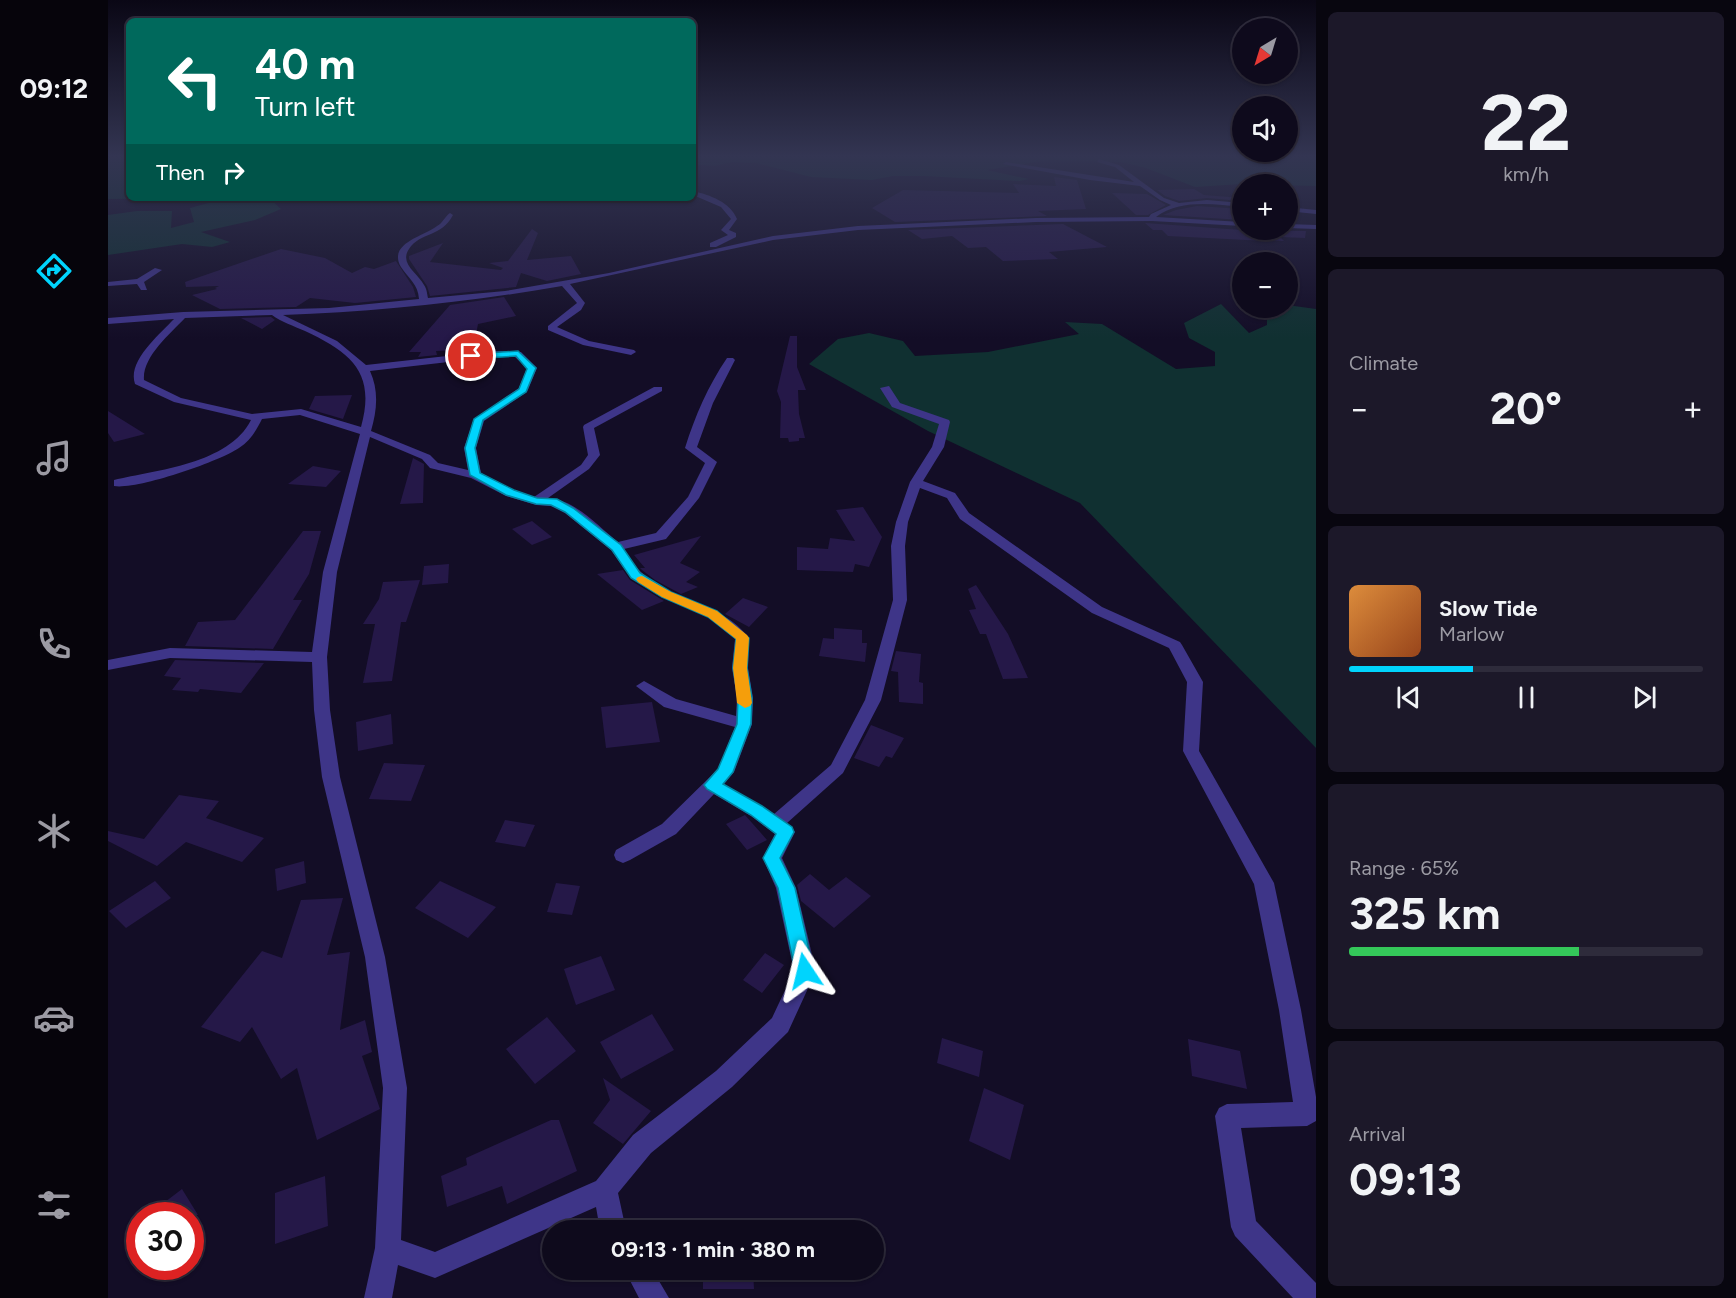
<!DOCTYPE html>
<meta charset="utf-8">
<style>
body{margin:0;font-family:Figtree,sans-serif;background:#1c1829;color:#f1f3f6;height:100vh;display:flex;flex-direction:column;font-size:22px;white-space:nowrap}
*{box-sizing:border-box;margin:0}
p{font-size:20px;color:#9b9aa3}
.icon{flex:none;width:33px;height:33px;fill:none;stroke:currentColor;stroke-width:2;stroke-linecap:round;stroke-linejoin:round}
.map{position:relative;flex:1;overflow:hidden}
.drawer{display:flex;flex-direction:column;gap:12px;padding:12px;background:#08060f;width:420px}
.drawer>*{flex:none}
.top-card{position:absolute;left:18px;top:18px;width:570px;height:183px;border-radius:9px;box-shadow:0 2px 4px #0004,0 0 0 2px #2e2b3b;background:#00695c;color:#fff;overflow:hidden}
.needle{width:39px;rotate:218deg}
.tools{position:absolute;left:1124px;top:18px;display:grid;gap:12px}
.tools a{display:grid;place-items:center;width:66px;height:66px;border-radius:50%;background:#0e0a1c;box-shadow:0 2px 4px #0004,0 0 0 2px #2e2b3b;font-size:30px}
.speed{position:absolute;left:18px;top:1202px;display:flex;gap:12px;font-size:30px;font-weight:700;text-align:center}
.speed>*{display:grid;place-content:center;width:78px;height:78px;border-radius:50%;background:#0e0a1c;box-shadow:0 2px 4px #0004,0 0 0 2px #2e2b3b;line-height:1}
.speed .limit{border:9px solid #d22;background:#fff;color:#111}
.pin{position:absolute;display:grid;place-items:center;width:51px;height:51px;color:#fff;margin:-26px;border:3px solid #fff;border-radius:50%;box-shadow:0 2px 6px #0007}
.me{position:absolute;width:66px;margin:-33px;rotate:350deg;stroke-linejoin:round;filter:drop-shadow(0 0 4px #0008)}
.turn{display:flex;align-items:center;gap:21px;height:126px;padding:0 30px;font-size:27px}
.turn .icon{width:78px;height:78px;stroke-width:2.5}
.turn b{display:block;font-size:42px;line-height:51px}
.then{display:flex;align-items:center;height:57px;padding:0 30px;background:#0003;gap:12px;font-size:22px}
.big{font-size:45px;font-weight:700;line-height:1.1}
.drawer .widget{flex:1;display:flex;flex-direction:column;justify-content:center;gap:9px;min-width:0;padding:0 21px;border-radius:9px;background:#1c1829}
.drawer .dial{align-items:center;gap:0}
.dial b{font-size:78px;line-height:1}
.song{display:flex;align-items:center;gap:18px}
.cover{width:72px;height:72px;border-radius:9px;background:linear-gradient(135deg,hsl(30 70% 55%),hsl(20 70% 35%))}
.played{height:6px;border-radius:3px;background:linear-gradient(90deg,#00d4fd 35%,#2e2b3b 35%)}
.keys{display:flex;justify-content:space-around;direction:ltr}
.heat{display:flex;justify-content:space-between;align-items:center;font-size:33px;direction:ltr}
.charge{height:9px;border-radius:4px;background:linear-gradient(90deg,#34c759 65%,#2e2b3b 0)}
.trip{position:absolute;left:434px;top:1220px;width:342px;height:60px;border-radius:30px;background:#0e0a1c;box-shadow:0 2px 4px #0004,0 0 0 2px #2e2b3b;font-weight:700;line-height:60px;text-align:center}
main{display:flex;flex:1;min-height:0}
.tab-bar{display:flex;flex-direction:column;width:108px;justify-content:space-around;align-items:center;background:#06040b;color:#9b9aa3}
.tab-bar .icon{width:42px;height:42px}
.tab-bar .active{color:#00d4fd}
.tab-bar b{font-size:27px;color:#f1f3f6}
.map>svg:first-child{display:block}
</style>
<main>
<nav class="tab-bar">
<b>09:12</b>
<svg class="icon active" aria-label="directions" viewBox="0 0 24 24"><path d="M12 3l9 9-9 9-9-9zM9 14v-3h6M13 9l2 2-2 2"/></svg>
<svg class="icon" aria-label="music" viewBox="0 0 24 24"><path d="M9 18V5l10-2v13"/><circle cx="6" cy="18" r="3"/><circle cx="16" cy="16" r="3"/></svg>
<svg class="icon" aria-label="phone" viewBox="0 0 24 24"><path d="M5 4h4l2 5-3 2q2 4 5 5l2-3 5 2v4C11 20 4 13 5 4z"/></svg>
<svg class="icon" aria-label="climate" viewBox="0 0 24 24"><path d="M12 3v18M4 7l16 10M4 17L20 7"/></svg>
<svg class="icon" aria-label="car" viewBox="0 0 24 24"><path d="M5 17H2v-5l4-1 3-4h7l3 4 3 1v5h-3M9 17h6M6 11h13"/><circle cx="7" cy="17" r="2"/><circle cx="17" cy="17" r="2"/></svg>
<svg class="icon" aria-label="filters" viewBox="0 0 24 24"><path d="M4 7h16M4 17h16"/><circle cx="9" cy="7" r="2"/><circle cx="15" cy="17" r="2"/></svg>
</nav>
<div class="map">
<svg width="1208" height="1298" viewBox="0 0 1208 1298">
<rect width="100%" height="100%" fill="#130d26"/>
<path fill="#103031" d="M21,157V198H81L0,199V158Z
M585,157H1208V186L1134,184L1087,187L1038,168L1013,162L940,160L879,170L921,179L912,181L815,176H785L764,180L703,177L648,163L624,162L606,166L585,164Z
M119,198H161L173,209L147,220L93,232L122,242L104,247L74,244L0,255V215L29,211H64L63,228L86,222L82,208Z
M1113,304L1141,333L1159,325V308H1179V305L1208,309V748L972,503L820,431L701,364L730,339L761,333L795,341L807,356L880,352L971,334L957,322L994,324L1068,369L1107,366V352L1081,338L1076,323Z"/>
<path fill="#251848" d="M946,177L969,180L978,209L930,211L939,216L787,222L764,208L795,190L911,193L905,184L948,186Z
M1086,189L1096,195L1134,198V201L1099,198L1071,201L1057,196L1049,190Z
M1004,193L1039,194L1058,205L1040,215H1028Z
M1089,206L1134,209V220L1055,215L1068,210Z
M1037,223L1134,230L1198,231L1197,238L1172,237L1176,241L1157,240L1158,241L1060,236L1054,230H1045Z
M955,224L999,247L941,252L950,259L895,261L878,247L860,248L844,236L814,239L800,230Z
M424,229L430,233L419,260L463,256L473,274L439,281L413,273L408,287L322,296L319,286L301,259V256L335,243L322,262L393,270L395,268L381,263L400,261Z
M173,249L217,258L244,273L257,267L266,269L288,261L305,287L308,297L247,303L202,298L188,307L112,309L84,295L109,289L107,288L111,286L78,287L77,282Z
M396,297L408,316L370,324L365,350L328,351L329,355L310,357L313,352H301L342,305Z
M163,317L167,320L154,329L133,318Z
M682,336H689V367L698,390H690L691,414L697,438H691V441L681,442L680,438H672L673,402L669,391Z
M244,395L235,419L201,409L207,396Z
M0,411L37,434L6,442L0,433Z
M305,458L316,464L315,503L292,504Z
M205,466L233,471L218,487L180,484Z
M755,507L774,537L761,567L747,564L745,572L689,570V547L720,549L722,538L747,541L728,510Z
M424,521L444,537L424,545L404,529Z
M195,531H213L201,574L185,600H194L165,649L77,646L90,622L127,620Z
M593,536L572,563L592,572L578,582L590,587L573,594L547,580L534,570L532,568H537L526,555Z
M341,564L340,583L314,585L316,566Z
M515,570L522,580L556,601L534,610L489,574Z
M312,580L298,622H293L284,681L255,683L267,624H255L271,599L275,582Z
M868,585L900,634L920,678L895,679L878,634H872L861,610L868,609L860,589Z
M635,598L660,607L641,627L617,614Z
M726,628L754,630V643H759L757,662L711,656L715,638L726,639Z
M788,651L813,654L811,682L815,683V704L791,702L790,672L783,671Z
M67,660L156,663L133,693L92,689L90,692L64,690L73,678L56,676Z
M544,702L552,742L498,748L493,707Z
M283,714L285,744L250,751L248,722Z
M763,725L796,738L784,758L778,756L771,767L746,758Z
M276,763L317,765L303,801L261,799Z
M71,795L111,801L98,818L156,838L134,862L78,842L49,866L0,841V831L36,839Z
M637,815L659,840L639,850L618,824Z
M397,820L427,825L417,847L387,842Z
M196,861L198,883L169,891L167,869Z
M702,874L721,890L738,877L763,896L726,928L693,901L689,885Z
M47,881L63,898L18,928L1,911Z
M332,881L388,907L360,938L307,908Z
M448,883L472,886L464,915L439,912Z
M235,898L219,955L242,952L232,1030L257,1020L264,1052L254,1056L272,1109L209,1140L189,1068L173,1079L144,1027L132,1042L93,1027L154,951L174,958L193,900Z
M657,953L676,965L654,993L635,980Z
M493,956L507,990L468,1005L456,969Z
M544,1014L566,1050L513,1079L492,1042Z
M439,1017L468,1051L427,1084L398,1049Z
M834,1038L875,1051L871,1077L829,1063Z
M1080,1039L1132,1051L1139,1089L1084,1076Z
M495,1078L543,1111L515,1144L485,1123L502,1100Z
M876,1088L916,1105L902,1160L861,1141Z
M443,1120H451L469,1171L399,1204L394,1186L339,1207L333,1176L359,1165L358,1158Z
M217,1176L220,1226L167,1244V1193Z
M74,1189L90,1215H40Z
M595,1269H645L646,1289H595Z"/>
<g fill="none" stroke-linecap="round" stroke-linejoin="round">
<path fill="#3e3588" fill-rule="evenodd" d="M991,159L1011,165L1056,198L1071,203L1099,200L1134,203V207C1106,204 1071,199 1048,217L1134,222V226L1044,221L928,222L750,230L665,240L462,284L477,303L473,310L449,327L481,341L526,350L528,352L523,355L475,345L440,330V326L469,303L454,286C362,302 268,312 175,315L229,341L258,365L384,351L413,352L429,368L419,392L376,421L368,448L373,473L406,490L426,497L473,465L480,455L475,427L476,425L546,387H554V391L486,428L492,455L481,469L440,498C466,499 491,527 510,542L548,533L580,497L597,463L577,448C587,416 600,386 619,358H625L627,360L605,403L589,447L609,462L591,498L558,539L516,549C521,556 526,566 533,572C564,602 614,602 641,638L640,668L645,698L644,724L626,772L616,784L666,814L723,765L757,700L785,600L783,546L788,522L802,482L824,447L831,424L784,407L772,388L781,386L792,403L841,420L842,422L836,447L815,481L847,493L861,513L994,607L1072,642L1074,645L1095,682L1091,751L1166,883L1193,1010L1208,1097V1121L1199,1126L1133,1128L1148,1221L1208,1283V1298H1185L1127,1236L1123,1227L1107,1116L1111,1108L1119,1104L1185,1102L1171,1010L1146,884L1075,751L1079,682L1061,648L984,613L852,519L839,498L812,488L800,522L797,546L799,600L773,700L735,773L679,823L687,832L674,858L688,888L708,971L680,1032L624,1087L543,1153L510,1193L518,1230H492L488,1207L327,1278L290,1265L284,1298H256L267,1248L275,1088L257,957L214,777L206,710L204,662L62,658L0,670V660L62,648L204,652L215,572L252,434L192,415L154,419C148,431 142,441 131,448C110,462 29,490 6,486V480C48,470 121,464 143,420L66,402L27,384C19,361 52,334 66,319L0,324V318L75,312L221,308L311,299C310,284 301,279 293,267C279,243 317,236 329,226C335,223 337,216 342,213L345,215C334,237 312,232 301,249C291,264 310,273 316,285C319,289 319,294 320,298L397,291L501,273L665,236L750,226L928,218L1041,217L1043,214L1063,205L1052,200L1032,186L982,180L895,164L898,162L1026,182L1007,167L989,162ZM164,315C173,322 186,326 197,331C244,353 268,373 253,427L193,409L144,414L73,398L36,380C34,357 62,334 77,318ZM384,357H407L419,368L411,388L366,419L356,448L360,470L330,463L322,455L263,431C269,410 271,391 262,371ZM262,437L314,459L322,468L363,478L398,496L428,505L443,506L457,513L503,550L523,578L553,597L600,617L627,639L624,668L629,698L628,716L568,699L536,681L528,686L556,707L627,727L610,769L554,824L508,850L506,855L508,860L515,863L522,860L568,834L606,794L643,816L667,834L655,858L668,888L686,971L664,1018L608,1071L525,1135L488,1181L327,1252L293,1240L299,1088L277,957L232,777L222,710L219,657L229,572Z
M585,191C602,195 622,202 629,219L621,230L628,233V237L608,247H602V243L620,235L613,230L623,219L613,207L585,195Z
M1179,207L1208,210V214L1179,211Z
M1179,224L1208,225V229L1179,228Z
M47,268L54,270L36,282L39,290H33L29,284L0,286V282L29,279Z
M516,1269H544L561,1298H531Z"/>
</g>
<linearGradient id="sky" x2="0" y2="1"><stop stop-color="#0a0715"/><stop offset="0.46" stop-color="#333552"/><stop offset="1" stop-color="#333552" stop-opacity="0"/></linearGradient>
<rect width="1208" height="339" fill="url(#sky)"/>
<path fill="#00d4fd" stroke="#008aa4" stroke-width="1.5" d="M410,351L428,368L418,392L375,420L367,448L372,473L406,490L429,498L449,499L465,508L513,545L532,573L563,592L609,611L641,638L639,668L644,698L643,724L625,772L615,784L654,806L684,827L686,832L672,858L687,888L706,971L704,977L697,979L690,977L687,971L670,888L655,858L668,834L643,815L599,789L596,785L610,769L629,724L630,698L625,668L628,639L600,617L554,597L523,578L504,550L457,512L443,505L428,504L398,495L362,475L357,448L366,419L411,389L419,369L408,356L363,359L359,356L363,354Z"/>
<path fill="#f59e0b" d="M534,576L563,592L609,611L639,635L641,638L639,668L644,703L642,706L637,708L629,703L625,668L628,639L600,617L554,597L530,582L528,579L530,577Z"/>
</svg>
<div class="tools">
<a><svg class="needle" viewBox="-14 -14 28 28"><path d="M0-13l5 13h-10z" fill="#e53935"/><path d="M0 13l5-13h-10z" fill="#9b9aa3"/></svg></a>
<a><svg class="icon" aria-label="sound" viewBox="0 0 24 24"><path d="M4 9h4l5-4v14l-5-4H4zM17 9q2 3 0 6"/></svg></a>
<a>+</a>
<a>−</a>
</div>
<div class="speed"><div class="limit">30</div></div>
<div class="pin" style="left:363px;top:356px;background:#d93025"><svg class="icon" aria-label="arrive" viewBox="0 0 24 24"><path d="M6 21V4h12l-3 4 3 4H6"/></svg></div>
<svg class="me" style="left:697px;top:971px" viewBox="-20 -20 40 40"><path d="M0-17L14 15 0 8-14 15z" fill="#00d4fd" stroke="#fff" stroke-width="4"/></svg>
<div class="trip">09:13 · 1 min · 380 m</div>
<div class="top-card">
<div class="turn"><svg class="icon" aria-label="left" viewBox="0 0 24 24"><path d="M17 20v-9H6M10 6l-5 5 5 5"/></svg><div><b>40 m</b>Turn left</div></div>
<div class="then">Then<svg class="icon" aria-label="right" viewBox="0 0 24 24"><path d="M7 20v-9h11M14 6l5 5-5 5"/></svg></div>
</div>
</div>
<section class="drawer">
<div class="widget dial"><b>22</b><p>km/h</p></div>
<div class="widget"><p>Climate</p>
<div class="heat"><a>−</a><b class="big">20°</b><a>+</a></div>
</div>
<div class="widget">
<div class="song"><i class="cover"></i><div><b>Slow Tide</b><p>Marlow</p></div></div>
<div class="played"></div>
<div class="keys"><svg class="icon" aria-label="previous" viewBox="0 0 24 24"><path d="M18 5L8 12l10 7zM5 5v14"/></svg><svg class="icon" aria-label="pause" viewBox="0 0 24 24"><path d="M8 5v14M16 5v14"/></svg><svg class="icon" aria-label="next" viewBox="0 0 24 24"><path d="M6 5l10 7-10 7zM19 5v14"/></svg></div>
</div>
<div class="widget"><p>Range · 65%</p><b class="big">325 km</b><div class="charge"></div></div>
<div class="widget"><p>Arrival</p><b class="big">09:13</b></div>
</section>
</main>
